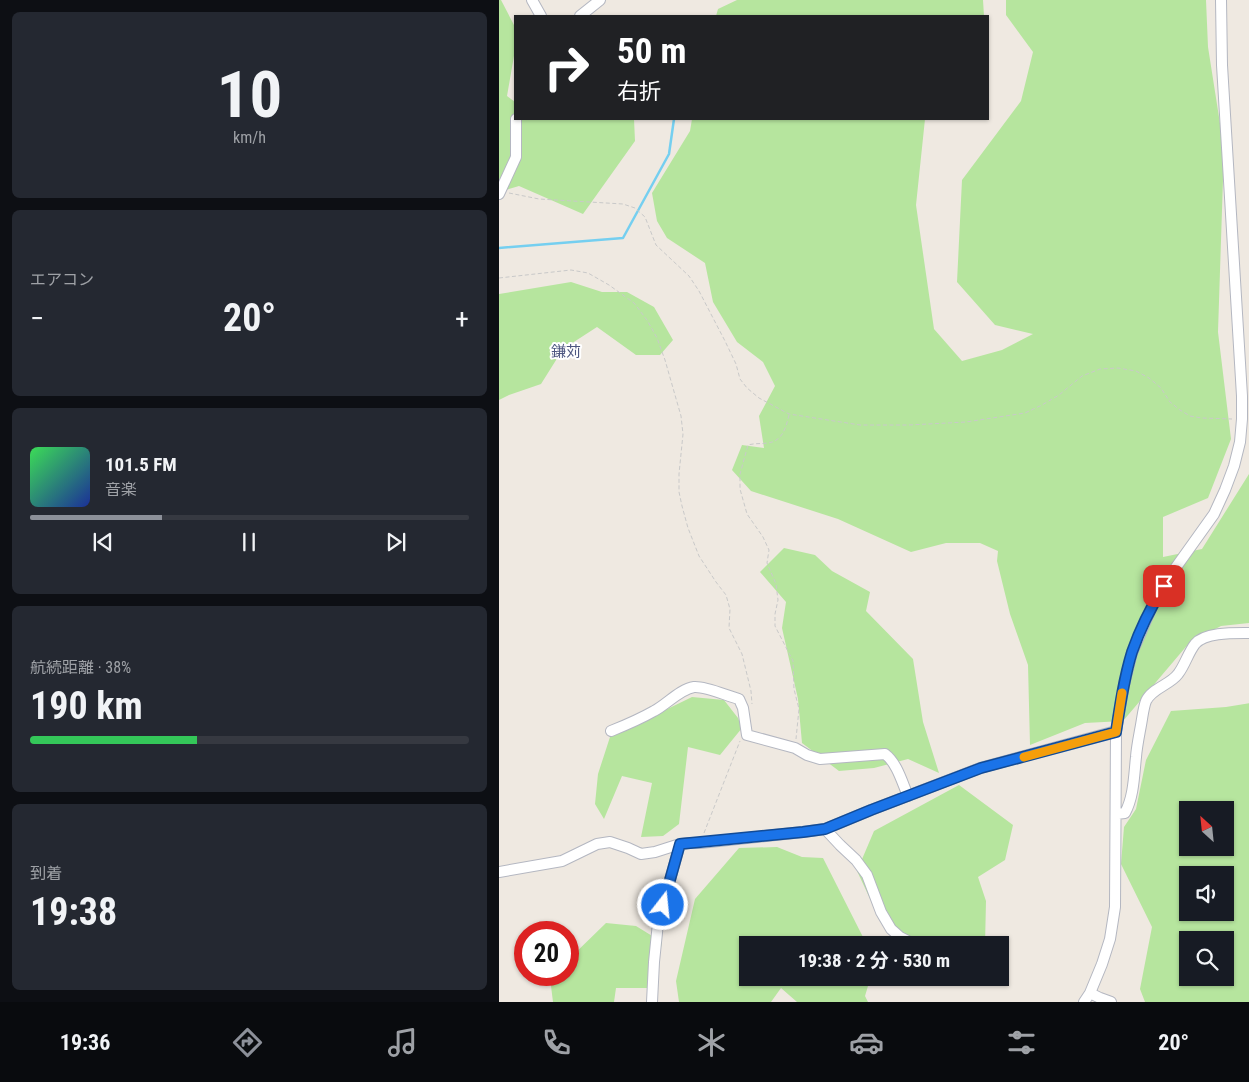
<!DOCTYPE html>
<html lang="ja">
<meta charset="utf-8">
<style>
body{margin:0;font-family:"Roboto Condensed","Noto Sans JP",sans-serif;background:#242831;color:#f1f3f6;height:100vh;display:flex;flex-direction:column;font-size:19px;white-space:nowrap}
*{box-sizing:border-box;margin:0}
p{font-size:16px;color:#9ea1a6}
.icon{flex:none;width:28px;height:28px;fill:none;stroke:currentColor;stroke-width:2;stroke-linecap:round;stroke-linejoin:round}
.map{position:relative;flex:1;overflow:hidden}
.sheet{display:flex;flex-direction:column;gap:12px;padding:12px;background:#0d0f14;width:499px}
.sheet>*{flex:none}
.top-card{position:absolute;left:15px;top:15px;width:475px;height:105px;border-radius:0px;box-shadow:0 1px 4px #0004;background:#202124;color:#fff;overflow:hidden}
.needle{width:32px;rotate:333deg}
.buttons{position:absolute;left:680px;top:801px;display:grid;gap:10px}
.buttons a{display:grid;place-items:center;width:55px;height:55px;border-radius:0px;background:#171b24;box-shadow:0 1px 4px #0004;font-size:25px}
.speed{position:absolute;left:15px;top:921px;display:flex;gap:10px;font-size:25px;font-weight:700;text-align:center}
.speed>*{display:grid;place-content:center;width:65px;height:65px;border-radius:50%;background:#171b24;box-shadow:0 1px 4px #0004;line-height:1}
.speed .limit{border:8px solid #d22;background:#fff;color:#111}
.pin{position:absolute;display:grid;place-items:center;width:42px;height:42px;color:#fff;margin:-21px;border-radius:10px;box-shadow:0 2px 8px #0006}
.me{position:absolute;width:55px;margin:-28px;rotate:16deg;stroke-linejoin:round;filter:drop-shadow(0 0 4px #0008)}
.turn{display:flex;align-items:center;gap:18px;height:105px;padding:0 20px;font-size:22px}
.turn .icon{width:65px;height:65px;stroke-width:2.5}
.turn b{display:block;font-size:35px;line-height:42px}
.big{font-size:38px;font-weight:700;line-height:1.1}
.sheet .card{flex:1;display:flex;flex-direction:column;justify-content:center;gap:8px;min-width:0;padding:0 18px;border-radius:8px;background:#242831}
.sheet .dial{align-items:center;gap:0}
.dial b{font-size:65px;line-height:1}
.song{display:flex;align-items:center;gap:15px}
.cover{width:60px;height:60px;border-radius:8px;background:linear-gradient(135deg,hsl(130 70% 55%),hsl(230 70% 35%))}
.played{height:5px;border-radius:2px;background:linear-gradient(90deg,#8c9099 30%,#363941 30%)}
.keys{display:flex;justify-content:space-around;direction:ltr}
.heat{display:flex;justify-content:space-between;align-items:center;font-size:28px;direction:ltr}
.charge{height:8px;border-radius:4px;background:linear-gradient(90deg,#34c759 38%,#363941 0)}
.trip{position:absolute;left:240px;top:936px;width:270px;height:50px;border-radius:0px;background:#171b24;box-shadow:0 1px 4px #0004;font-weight:700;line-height:50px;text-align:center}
.tabs{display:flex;height:80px;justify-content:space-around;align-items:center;background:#090b0e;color:#9ea1a6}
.tabs .icon{width:35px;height:35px}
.tabs .on{color:#8c9099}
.tabs b{font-size:22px;color:#f1f3f6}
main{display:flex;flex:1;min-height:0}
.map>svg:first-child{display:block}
</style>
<main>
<section class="sheet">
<div class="card dial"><b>10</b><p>km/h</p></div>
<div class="card"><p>エアコン</p>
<div class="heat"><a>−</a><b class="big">20°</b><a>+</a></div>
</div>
<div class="card">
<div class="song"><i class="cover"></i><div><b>101.5 FM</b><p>音楽</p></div></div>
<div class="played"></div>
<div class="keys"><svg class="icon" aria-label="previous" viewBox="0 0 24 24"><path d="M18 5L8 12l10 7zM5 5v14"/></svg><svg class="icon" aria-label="pause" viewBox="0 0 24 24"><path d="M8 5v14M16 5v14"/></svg><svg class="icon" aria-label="next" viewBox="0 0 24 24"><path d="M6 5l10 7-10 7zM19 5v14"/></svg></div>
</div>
<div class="card"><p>航続距離 · 38%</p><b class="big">190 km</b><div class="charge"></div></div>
<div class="card"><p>到着</p><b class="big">19:38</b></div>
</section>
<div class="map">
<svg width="751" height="1002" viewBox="0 0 751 1002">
<rect width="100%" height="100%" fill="#efe9e1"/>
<path fill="#b6e59e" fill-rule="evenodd" d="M0,0H2L16,27V50L8,96L16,102V119H135L136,141L84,214L20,186L0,192Z
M238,0H484L485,16H217L219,9Z
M507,0H707L709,47L725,149L719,332L732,439L709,498L664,517V557L703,549L750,474V623L722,626L691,642L624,721L586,723L531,745L529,665L511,614L498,561L499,551L481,543H447L412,552L339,519L252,491L233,470L243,445L265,448L260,416L276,386L264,362L238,342L214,302L206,263L168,238L158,221L153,193L191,131L193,119H426L417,205L435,329L463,361L503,350L534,334L496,325L458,282L463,180L522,101L534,52L507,15Z
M72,282L103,292H128L155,307L174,340L161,355H137L98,327L64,349L42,384L10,395L0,400V294Z
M285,548L316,555L333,571L371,592L367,611L414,659L424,722L440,773L409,759L375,768L340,771L303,743L299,699L283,628L287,602L261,572Z
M193,697L225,700L239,718L243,728L221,755L189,747L180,824L164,836L142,837L153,783L123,776L105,819L96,804L99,774L111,737Z
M751,703L750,1002H646L641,989L653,927L622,864L625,827L637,809L647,760L672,711L727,707ZM689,810H726V848H689ZM689,875H726V912H689ZM689,940H726V978H689Z
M460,785L514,825L506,860L479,877L487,901L486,945H425L381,920L358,871L375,831Z
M278,847L303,857L324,858L368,945H249V978H374L369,986L366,996L369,1002H298L282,988L272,1002H180L177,981L196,899L240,848Z
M107,923L137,926L163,942L154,988H117L115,1002H54L51,978L54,975H69V960Z"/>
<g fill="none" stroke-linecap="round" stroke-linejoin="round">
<path stroke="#75cff0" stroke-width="2.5" d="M0,248L124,238L170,154L175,119"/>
<g stroke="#b4b7c1" stroke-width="12">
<path id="minor" d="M33,0L42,16
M81,16L101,0
M0,194L17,157V119
M112,731C127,725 141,719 155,711C167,705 181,689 195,687C207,686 228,696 240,699L244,708L248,735L296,748L308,755L321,759L386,754C398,763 403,782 409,796
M617,814L626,813C635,796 635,775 637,757C638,744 641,732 643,719C644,713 645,706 647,701C653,688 671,685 679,674C686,665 689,653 696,644C706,632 735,633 751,633
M326,829L341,845L357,860L368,875L382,912L392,929L401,937L417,945
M0,872L63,861L98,844L111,842L129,848L142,854L156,852L181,844L189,843H201L304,832L326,829L372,810L481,768L617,731
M591,993L601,998L612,1002
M153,1002L155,962L159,923L181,844
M585,1002L591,993L603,964L611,939L616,907L617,731L625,685L633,653L655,602L675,570L715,514L726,490L735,466L741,442L743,419V396L723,65L722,0"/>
</g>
<path stroke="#c9c9c9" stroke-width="1" stroke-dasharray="4 2.5" stroke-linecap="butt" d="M10,193L40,199L124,204L136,208L146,217L157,245L190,276L200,291L226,341L237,364L241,379L248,388L260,398L290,414L361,425H410L467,422L526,413L543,405L560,395L583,376L601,369L619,368L637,371L650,378L662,388L671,402L681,410L691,416L703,418L733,419
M0,278L72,270L89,273L110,285L135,303L148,320L158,338L166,360L182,416L184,434L180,474V492L183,506L189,528L200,556L217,582L227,595L231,609L230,628L243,654L252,691L253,704
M290,415C287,427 284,441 269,443C262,444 256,443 249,445L241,474V489L248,514L264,537L270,550L268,563L277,584L279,600L276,614V626L294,661L295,689L300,709L297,739
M205,833L241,741"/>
<use href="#minor" stroke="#fff" stroke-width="10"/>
</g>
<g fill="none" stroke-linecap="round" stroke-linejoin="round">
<g stroke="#114b97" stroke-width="12">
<path id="route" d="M164,905L181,844L304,832L326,829L372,810L482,768L617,732C621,705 625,678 633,652C641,629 652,607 665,586"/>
</g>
<use href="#route" stroke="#1a73e8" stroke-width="9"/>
<path stroke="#f59e0b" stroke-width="9" d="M525,757L617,732L623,693"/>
</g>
<g text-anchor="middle" stroke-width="4" stroke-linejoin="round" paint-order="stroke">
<g font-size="15" fill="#4d5680" stroke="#fff">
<text x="67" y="357">鎌苅</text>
</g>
</g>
</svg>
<div class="buttons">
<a><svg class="needle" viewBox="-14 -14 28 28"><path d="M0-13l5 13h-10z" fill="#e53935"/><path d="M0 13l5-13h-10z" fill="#9ea1a6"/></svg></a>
<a><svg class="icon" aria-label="sound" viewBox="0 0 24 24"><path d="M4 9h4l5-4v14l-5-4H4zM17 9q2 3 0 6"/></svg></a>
<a><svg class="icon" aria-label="search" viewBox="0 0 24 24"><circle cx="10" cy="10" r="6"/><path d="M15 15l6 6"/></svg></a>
</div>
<div class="speed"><div class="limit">20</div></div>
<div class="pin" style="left:665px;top:586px;background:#d93025"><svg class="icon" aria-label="arrive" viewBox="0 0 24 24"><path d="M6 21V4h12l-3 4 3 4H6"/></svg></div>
<svg class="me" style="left:164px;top:905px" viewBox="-20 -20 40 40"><circle r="17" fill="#1a73e8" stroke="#fff" stroke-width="3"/><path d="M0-11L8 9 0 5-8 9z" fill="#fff"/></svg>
<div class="trip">19:38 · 2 分 · 530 m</div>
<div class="top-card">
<div class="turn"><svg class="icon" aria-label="right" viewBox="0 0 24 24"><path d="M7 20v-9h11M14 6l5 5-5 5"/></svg><div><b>50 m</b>右折</div></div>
</div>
</div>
</main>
<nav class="tabs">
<b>19:36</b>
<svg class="icon on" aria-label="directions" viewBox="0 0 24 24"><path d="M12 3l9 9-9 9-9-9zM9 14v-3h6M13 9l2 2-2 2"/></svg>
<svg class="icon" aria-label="music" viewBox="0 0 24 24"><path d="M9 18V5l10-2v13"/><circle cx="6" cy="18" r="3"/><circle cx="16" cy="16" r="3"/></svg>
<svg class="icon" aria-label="phone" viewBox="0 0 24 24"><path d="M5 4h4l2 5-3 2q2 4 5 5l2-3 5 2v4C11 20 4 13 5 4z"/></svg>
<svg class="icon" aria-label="climate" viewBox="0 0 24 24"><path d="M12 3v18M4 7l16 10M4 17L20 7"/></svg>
<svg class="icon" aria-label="car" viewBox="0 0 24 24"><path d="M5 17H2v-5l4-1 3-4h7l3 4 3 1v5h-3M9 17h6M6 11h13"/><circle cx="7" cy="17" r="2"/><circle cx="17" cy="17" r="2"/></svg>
<svg class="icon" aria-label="filters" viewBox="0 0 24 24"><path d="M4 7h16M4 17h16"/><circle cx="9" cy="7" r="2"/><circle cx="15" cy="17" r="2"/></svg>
<b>20°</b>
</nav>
